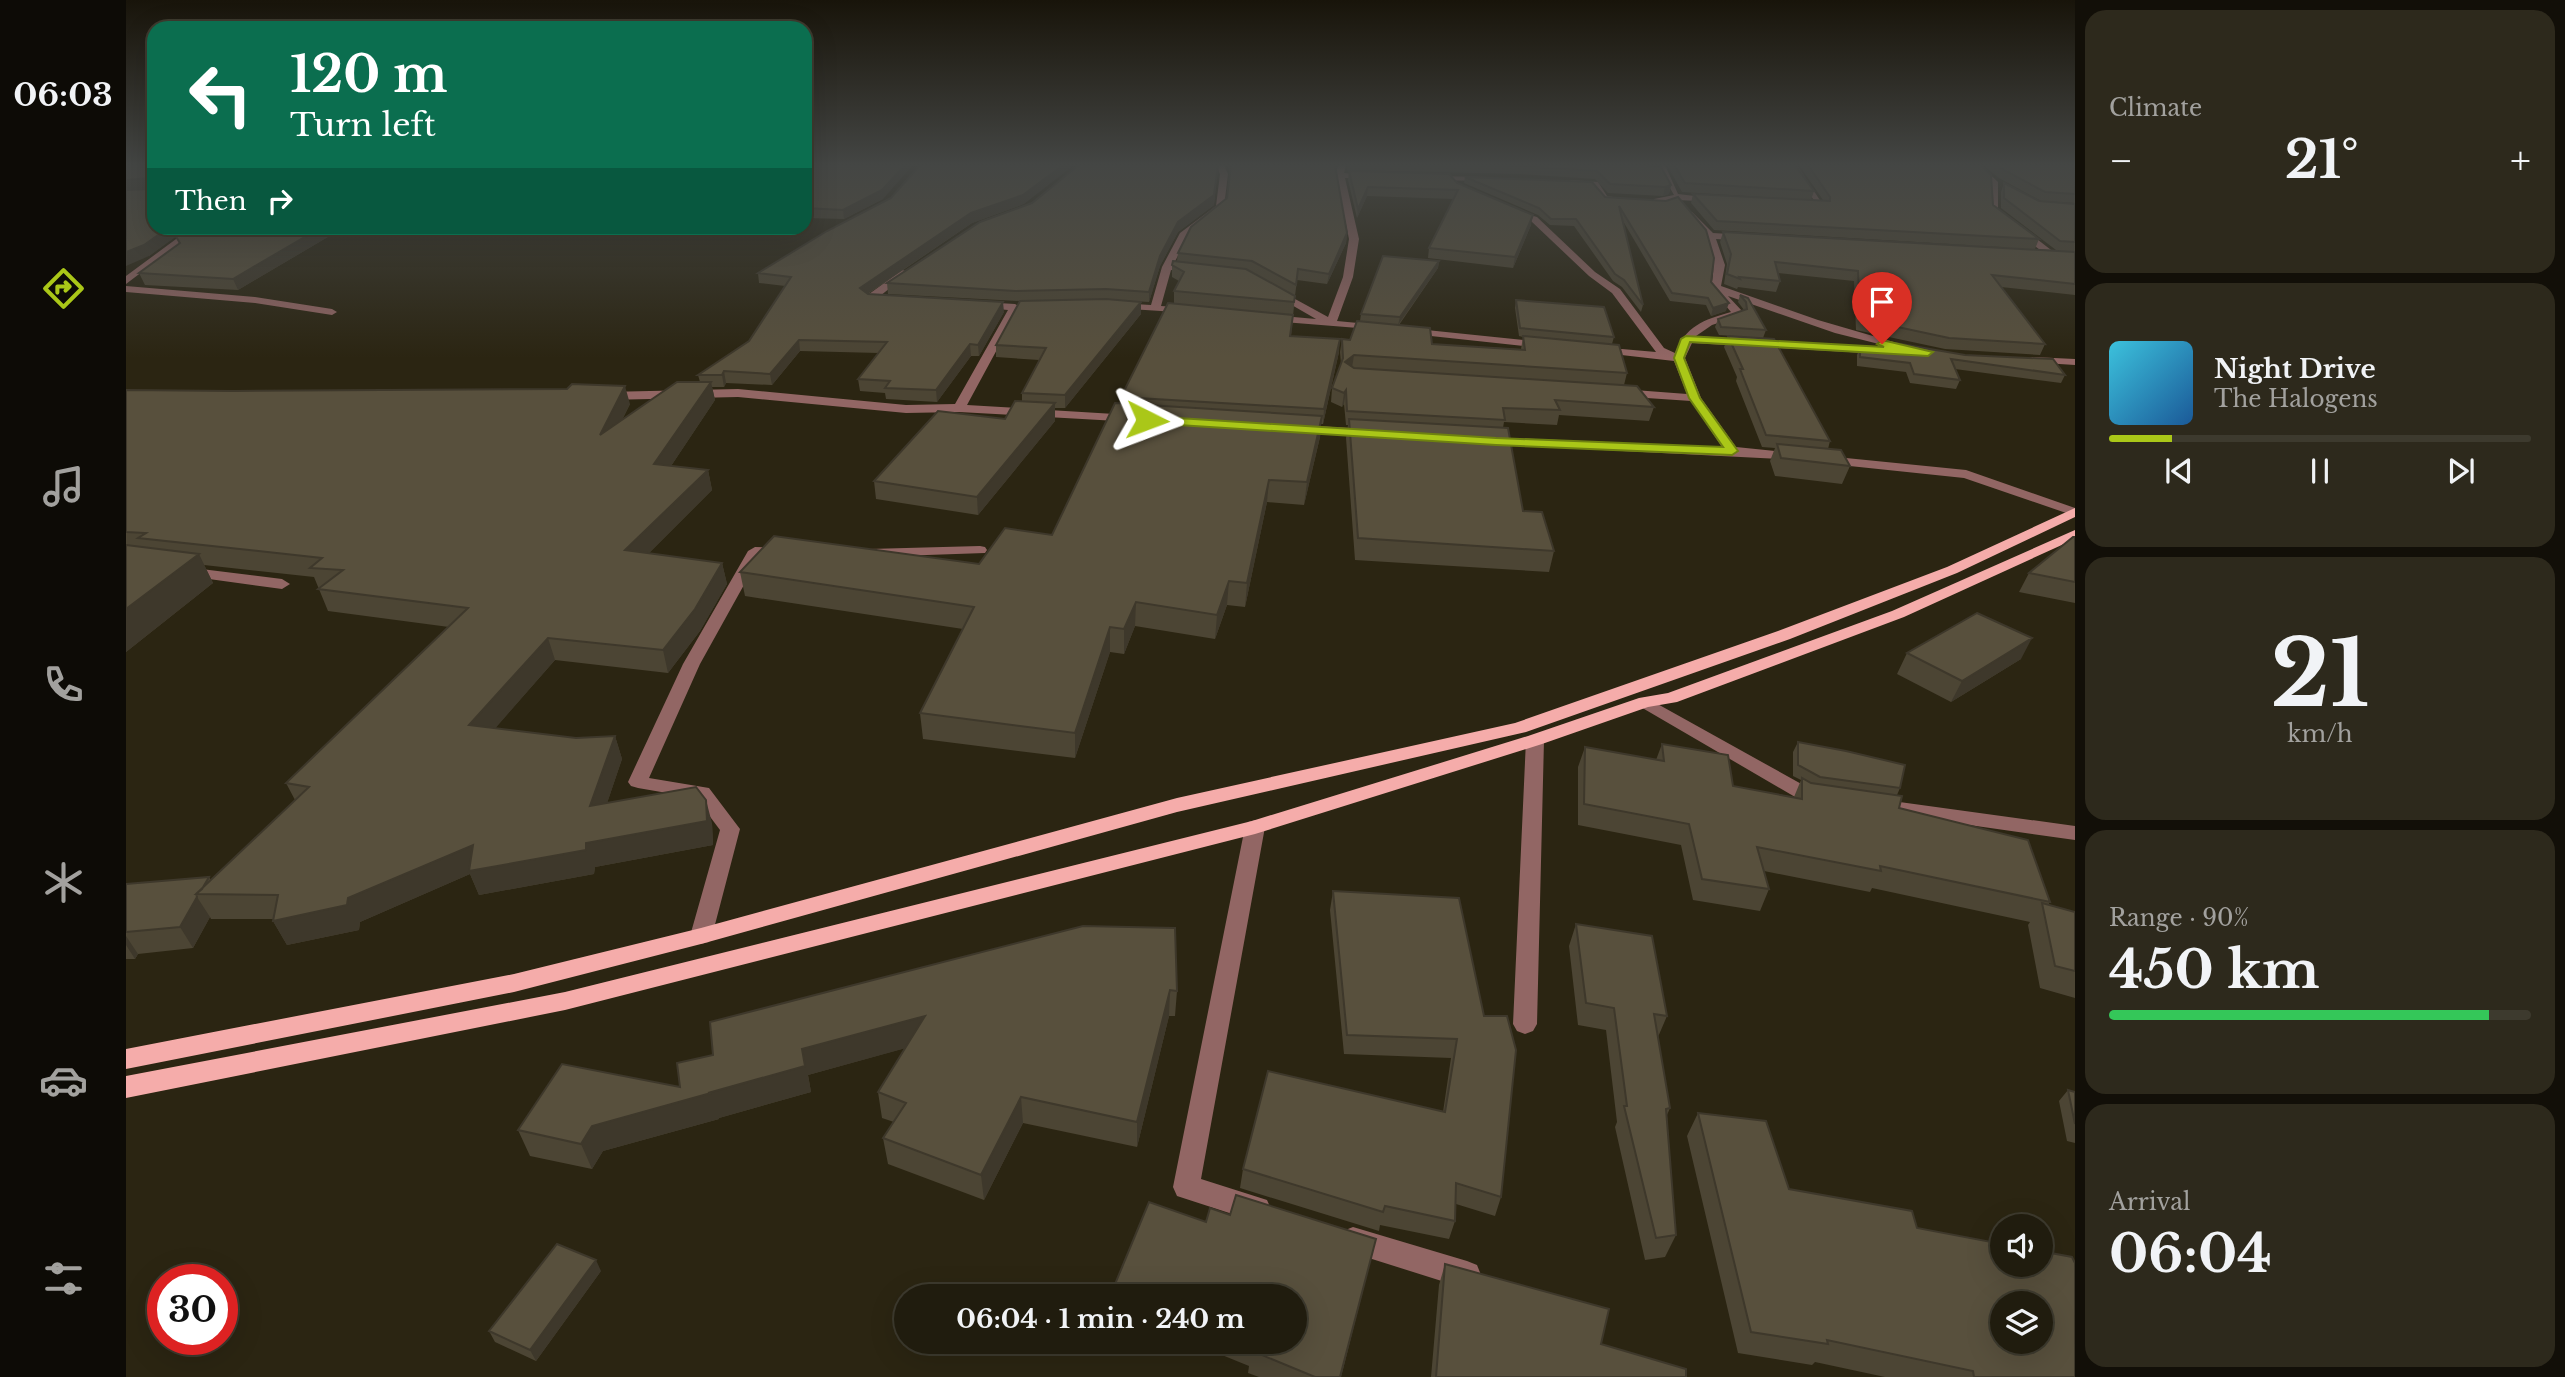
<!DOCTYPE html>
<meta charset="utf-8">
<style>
body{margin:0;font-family:"Libre Baskerville",serif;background:#2d291c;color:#f1f3f6;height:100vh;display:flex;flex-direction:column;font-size:26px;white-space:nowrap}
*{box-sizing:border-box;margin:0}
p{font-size:23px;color:#a2a19e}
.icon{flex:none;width:38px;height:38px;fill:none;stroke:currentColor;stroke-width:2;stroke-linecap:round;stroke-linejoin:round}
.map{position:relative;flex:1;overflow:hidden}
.details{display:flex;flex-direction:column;gap:10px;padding:10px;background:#120f08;width:490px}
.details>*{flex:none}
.guide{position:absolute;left:21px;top:21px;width:665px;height:214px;border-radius:21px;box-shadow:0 7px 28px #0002,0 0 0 2px #3d3a2e;background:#0b6e4f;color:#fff;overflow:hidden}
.buttons{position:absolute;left:1864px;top:1214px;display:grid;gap:14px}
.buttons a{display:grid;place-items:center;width:63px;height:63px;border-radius:50%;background:#201c0e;box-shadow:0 7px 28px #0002,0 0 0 2px #3d3a2e;font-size:35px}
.speed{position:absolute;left:21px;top:1264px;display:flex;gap:14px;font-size:35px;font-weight:700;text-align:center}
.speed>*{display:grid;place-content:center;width:91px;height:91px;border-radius:50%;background:#201c0e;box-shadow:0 7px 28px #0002,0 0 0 2px #3d3a2e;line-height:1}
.speed .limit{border:10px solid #d22;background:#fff;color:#111}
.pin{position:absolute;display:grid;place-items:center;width:60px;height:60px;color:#fff;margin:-72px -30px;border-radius:50% 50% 50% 0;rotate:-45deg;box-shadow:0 0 7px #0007}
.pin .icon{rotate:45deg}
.me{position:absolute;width:77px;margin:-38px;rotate:93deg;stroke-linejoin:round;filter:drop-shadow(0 0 5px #0008)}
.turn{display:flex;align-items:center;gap:24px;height:147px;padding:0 28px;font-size:32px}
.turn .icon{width:91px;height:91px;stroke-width:2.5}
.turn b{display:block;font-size:49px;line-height:60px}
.then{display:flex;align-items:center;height:66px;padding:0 28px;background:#0003;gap:14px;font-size:26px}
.big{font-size:52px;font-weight:800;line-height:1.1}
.details .tile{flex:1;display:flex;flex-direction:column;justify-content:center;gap:10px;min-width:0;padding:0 24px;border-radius:21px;background:#2d291c}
.details .dial{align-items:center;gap:0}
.dial b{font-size:91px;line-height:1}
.song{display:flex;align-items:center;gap:21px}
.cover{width:84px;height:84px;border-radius:10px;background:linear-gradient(135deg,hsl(190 70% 55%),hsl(210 70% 35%))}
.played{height:7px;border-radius:4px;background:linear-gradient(90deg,#aac718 15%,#3d3a2e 15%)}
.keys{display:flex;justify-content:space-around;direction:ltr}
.heat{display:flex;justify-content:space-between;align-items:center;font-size:38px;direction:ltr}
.charge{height:10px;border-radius:5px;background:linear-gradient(90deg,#34c759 90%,#3d3a2e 0)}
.trip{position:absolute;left:768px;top:1284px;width:413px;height:70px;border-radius:35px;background:#201c0e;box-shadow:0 7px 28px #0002,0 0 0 2px #3d3a2e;font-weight:800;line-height:70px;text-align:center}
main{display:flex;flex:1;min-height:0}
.tabs{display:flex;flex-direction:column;width:126px;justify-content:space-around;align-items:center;background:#0d0b06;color:#a2a19e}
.tabs .icon{width:49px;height:49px}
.tabs .active{color:#aac718}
.tabs b{font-size:32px;color:#f1f3f6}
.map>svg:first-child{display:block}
</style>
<main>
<nav class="tabs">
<b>06:03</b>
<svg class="icon active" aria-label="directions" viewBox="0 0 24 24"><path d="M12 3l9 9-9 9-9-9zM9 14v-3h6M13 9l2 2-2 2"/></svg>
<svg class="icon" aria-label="music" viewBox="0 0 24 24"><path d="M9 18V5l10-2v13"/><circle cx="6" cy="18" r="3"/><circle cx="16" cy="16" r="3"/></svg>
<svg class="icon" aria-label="phone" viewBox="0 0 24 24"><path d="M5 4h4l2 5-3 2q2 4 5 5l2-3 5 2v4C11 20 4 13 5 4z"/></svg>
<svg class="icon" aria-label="climate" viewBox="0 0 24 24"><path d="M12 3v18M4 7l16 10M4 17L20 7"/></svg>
<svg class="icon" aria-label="car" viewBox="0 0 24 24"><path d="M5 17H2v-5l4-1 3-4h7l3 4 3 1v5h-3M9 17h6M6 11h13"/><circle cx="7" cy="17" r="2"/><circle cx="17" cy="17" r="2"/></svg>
<svg class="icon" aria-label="filters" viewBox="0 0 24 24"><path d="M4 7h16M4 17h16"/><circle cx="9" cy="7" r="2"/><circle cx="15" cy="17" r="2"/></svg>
</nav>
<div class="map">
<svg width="1949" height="1377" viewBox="0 0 1949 1377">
<rect width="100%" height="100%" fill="#2b2512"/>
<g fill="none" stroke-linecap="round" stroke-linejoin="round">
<path fill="#926664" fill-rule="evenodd" d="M1090,165H1098L1102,174L1098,207L1063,235L1047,265L1075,270L1070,273L1045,270L1035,306L1062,308L1067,311L1066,313L988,308L987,306L992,303L1025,305L1036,267L1054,233L1090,206L1094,174Z
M1212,165H1220L1218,173L1250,176L1246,178H1219L1233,239L1227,277L1211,321L1253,325L1257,326V330L1145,321L1140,318L1145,315L1190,319L1145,293V289L1149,288L1202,317L1217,277L1223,239L1210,175Z
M1531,165H1539L1552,194L1594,199L1590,202L1552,200L1528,203V199L1548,195Z
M1663,165H1671L1699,208L1678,207V203H1690Z
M1845,165H1854L1872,182V209L1929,253V257H1923L1865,212L1864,183Z
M1305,176L1361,177L1365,179L1361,181L1302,180Z
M1445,180L1472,182L1481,196L1500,199L1496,202L1475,200L1466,186L1442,184Z
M1383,209L1411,217L1469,272L1494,289L1538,348L1549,353C1560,326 1577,320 1605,312L1585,288C1592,252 1583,243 1562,215L1566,212L1587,233L1619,235L1624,238L1619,241L1590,239L1599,265L1595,286L1692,320L1795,350L1789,353L1709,333L1602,296L1616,311V315L1586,325L1570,336L1757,348L1763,351L1757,354L1566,343L1559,358L1575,398L1610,447L1669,453L1674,454V460L1356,444L1355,441L1361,437L1596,447L1565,401L1491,396V390L1495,389L1561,394L1548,361L1469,352L1467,350L1473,347L1530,352L1486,293L1463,276L1405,221L1383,213Z
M65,228H74L0,284V276Z
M776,270L784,272L754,296L761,297V301H739V297Z
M0,286L129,297L206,309L211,312L206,315L129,303L0,292Z
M855,302L889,304L894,307L841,405L1005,415L1011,419L1009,422L833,412L780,413L612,397L480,400L474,396L480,392L612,389L780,405L829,404L882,310L851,307L850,305Z
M1281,328L1417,342L1423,345L1417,348L1277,333L1276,331Z
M1907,357L1949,359V365L1903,362V358Z
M1172,425L1242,429L1248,433L1242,437L1168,432L1166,429Z
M1700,456L1840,470L1949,508V516L1838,478L1695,463L1693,460Z
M854,546L859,547L861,550L859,553L743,557L736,553L743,549Z
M629,547L656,548L663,552L656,556H634L574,664L523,778L583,788L614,829L586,936L583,942L575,944L567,942L564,936L594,830L570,798L512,788L505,786L502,782L557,664L622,551Z
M59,567L156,579L164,584L156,589L54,575L51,572Z
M1519,697L1688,791L1700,793L1703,798L1700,803L1693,805L1676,801L1513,706L1510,702Z
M1409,734L1418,740L1411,1024L1407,1031L1399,1034L1391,1031L1387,1024L1400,740Z
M1759,800L1949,826V840L1752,812L1749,807L1752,802Z
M1129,820L1136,822L1139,827L1075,1179L1141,1200L1145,1209L1141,1218L1131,1222L1051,1196L1047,1187L1119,827L1122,822Z
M1227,1227L1341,1261L1351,1265L1355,1275L1351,1285L1341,1289L1227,1253L1217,1249L1213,1240L1217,1231Z"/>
<path fill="#f5acaa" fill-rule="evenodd" d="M1949,508V517L1831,573L1664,639L1400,732L1051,812L575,944L388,992L0,1069V1049L388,974L575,928L1051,798L1389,723L1652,631L1821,567Z
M1949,530V539L1778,617L1551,702L1522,707L1416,744L1129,834L439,1010L0,1098V1076L439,992L1126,821L1402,736L1513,698L1542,693L1766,611Z"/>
</g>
<path fill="#4c4534" d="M28,165V228H217L112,290L19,285L13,273L53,244L50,236L23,256L24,189L0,190Z
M679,165L757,199L718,219L679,218Z
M1101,165H1211L1209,171L1221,233L1220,243L1201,284L1171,280L1169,296L1123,271L1169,296L1165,336L1213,352L1197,424H1195L1194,437L1178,505L1141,502L1119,607L1101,605L1089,639L1009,626L998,654L984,652L949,758L797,739L794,713L837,629L619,596L614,572L853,564L926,535L995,404V397L1048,304V291L1053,281L1046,277V265L1051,261L1052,253L1101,198L1104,172Z
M1222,165H1520L1545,185L1543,194L1537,196L1482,193L1469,179L1394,174L1221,170Z
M1541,165H1669L1688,191L1685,200H1697L1673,165H1855L1867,205L1913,239L1909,249L1588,230L1565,203L1567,194L1655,198L1556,192Z
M1857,165H1949V203L1915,201L1873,178Z
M1223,171L1331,183L1405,225L1387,268L1302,258L1303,248L1328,199L1241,196L1231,218L1222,180Z
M1091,174L1088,205L1052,232L1034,266L1023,302L990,300L1015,314L939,408H929V421L852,515L750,499L748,481L879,419L896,401V393L913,360L870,357V345L894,301L762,294L761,283L906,203Z
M1339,177L1479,197L1540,201L1600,311L1585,316L1580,305L1544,301L1497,221L1517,305L1515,312L1496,287L1487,281L1448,226L1424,225L1412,215L1338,183Z
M1878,183L1913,201L1949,204V295L1875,287L1919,344L1914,355L1819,349L1730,330L1728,281L1652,273L1654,281L1650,292L1612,287L1611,289L1598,284L1601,264L1594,242L1597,232L1930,250L1875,208V192Z
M898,204L846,223L742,294L878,312L853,356H845L811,402L760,399L759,393L734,391L732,379L753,353L674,351L646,385L600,383L598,387H586L589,400L545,466L582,470L586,490L523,553L596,563L601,584L574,631L542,673L429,660L369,728L450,738L489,736L496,759L481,803L586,823L587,845L469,867L468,874L353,895L344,874L234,922L233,930L161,945L147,921V919H85L84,917L67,948L12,954L9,959H0V884L83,877L85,880L169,800L160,783L323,627L202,611L188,577L78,565L87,583L0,652V390L504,404L496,420L574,382L572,375L623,341L659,286L633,283L632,273Z
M1313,261L1312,268L1273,325L1306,344L1395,349L1397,337L1393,336L1389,308L1390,300L1488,337L1486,344L1501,373L1498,385L1528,407L1523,421L1433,415L1431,425L1378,422L1377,428L1397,511L1428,551L1423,572L1229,560L1220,438L1222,425H1220L1218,404L1216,407L1205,402L1206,388L1215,364L1214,352L1216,339L1224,340L1234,321L1235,314Z
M1614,295L1622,298L1640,330L1637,338L1593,335L1589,327L1592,319L1618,310L1612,302Z
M1602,336L1704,441L1702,449L1724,466L1716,484L1649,476L1644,461L1649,448L1636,447L1610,381L1611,377L1598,347Z
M1734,347L1939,375L1935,383L1829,369L1834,380L1830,389L1784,383L1780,372L1731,366V355Z
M1949,537V603L1893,592L1903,573Z
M1781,653L1895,659L1825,702L1771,674Z
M1672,742L1774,788L1771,795L1773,808L1924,902L1922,905L1949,912V998L1914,988L1902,925L1904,922L1746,888L1744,892L1638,871L1643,889L1634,911L1567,900L1555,845L1452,825V767L1459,747L1530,760L1536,744L1607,786L1668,797L1675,780L1667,776V752Z
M1207,891L1333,898L1375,1197L1369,1216L1330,1204L1329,1221L1323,1239L1254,1225L1253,1231L1114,1188L1117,1169L1317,1112L1325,1058L1218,1054L1204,910Z
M1450,924L1541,1016L1532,1037L1544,1108L1541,1115L1550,1235L1539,1257L1519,1260L1489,1127L1491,1122L1480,1030L1452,1025L1443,946Z
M957,926L1051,991L1049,1016H1043L1011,1147L897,1123L858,1200L762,1164L757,1138L768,1122L756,1118L752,1092L779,1048L682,1075L685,1092L593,1118V1119L477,1151L466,1169L404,1156L392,1130L554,1087L587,1055Z
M1942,1090L1949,1092V1143L1941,1141L1933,1101Z
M1572,1113L1663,1189L1791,1228L1949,1377H1759L1689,1362L1686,1365L1612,1353L1561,1136Z
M1110,1195L1250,1239L1215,1377H1133L1122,1373L1123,1366L1064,1342H1169V1297H987V1289L1023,1202L1080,1222L1084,1208L1104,1215Z
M1319,1264L1475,1344L1560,1377H1305L1313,1285Z
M475,1271L410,1361L369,1342L363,1331Z"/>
<path fill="#3e382b" d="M779,165H787L757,199L718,219L717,210Z
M937,165H948L898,204L846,223L735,298L734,288L845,213Z
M1092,166L1088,205L1052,232L1034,266L1023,302V292L1034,256L1052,222Z
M23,178L28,188L0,190V180Z
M1545,185L1543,194L1537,196L1539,187Z
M1242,187L1241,196L1231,218L1232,209Z
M1407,215L1405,225L1387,268L1389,257Z
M42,228H62L23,256L0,266V252Z
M194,228H217L112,290L107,279Z
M1221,233L1220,243L1201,284L1203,274Z
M1313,261L1312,268L1272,325L1274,317Z
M877,302L878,312L853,356L852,345Z
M1015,302V314L939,408V395Z
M1603,303L1600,311L1585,316L1587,308Z
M1214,339L1213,352L1197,424L1198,409Z
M673,340L674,351L646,385L644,374Z
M844,344L845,356L811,402L810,390Z
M1228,355L1226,368L1219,362Z
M598,371L600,383L598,387L596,375Z
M585,382L589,400L533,484L528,464Z
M499,386L504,404L479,454L474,435Z
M1220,390L1218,404L1216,407L1218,393Z
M929,403V421L852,515L851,497Z
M1196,416L1194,437L1178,505L1181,482Z
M582,470L586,490L505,571L499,550Z
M1143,480L1141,502L1119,607L1121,583Z
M73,554L87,583L0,652V609Z
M596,563L601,584L574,631L542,673L537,650Z
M1103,581L1101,605L1089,639L1091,615Z
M1010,602L1009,626L998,654V629Z
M984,627V652L949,758V733Z
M422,638L429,660L352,748L343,725Z
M1906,638L1895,659L1825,702L1836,681Z
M489,736L496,759L472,830L464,806Z
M580,800L586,823L587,845L469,867L468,874L353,895L344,874L234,922L233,930L161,945L147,921L222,898L347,845Z
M71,897L84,917L67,948L54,927Z
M0,936L12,954L9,959L0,945Z
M1044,990L1043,1016L1011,1147V1122Z
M799,1016L802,1042L682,1075L685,1092L593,1118V1119L477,1151L466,1169L455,1144L466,1126L582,1093L676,1049Z
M895,1097L897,1123L858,1200L855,1175Z
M470,1260L475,1271L410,1361L404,1350Z"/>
<path fill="#58503d" stroke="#3e382b" stroke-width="2" fill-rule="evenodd" d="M0,165H28V228H42L18,245L0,252V190L24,189L26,187L23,178L0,180Z
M679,165H779L756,190L717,210L679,208Z
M794,165H937L897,195L845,213L734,288L742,294L877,302L852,345L844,344L810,390L759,388L764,381L732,379L761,342L673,340L644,374L598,371L596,375H572L623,341L665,277L632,273L701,231L765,198Z
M953,165H1092L1088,195L1052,222L1034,256L1023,292L980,289L889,291L761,283L854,222L906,203Z
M1105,165H1209L1221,233L1203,274L1172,269L1170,285L1126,261L1052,253L1065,227L1101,198Z
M1376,165H1520L1535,167L1545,185L1539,187L1484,184L1471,171Z
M1548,165H1669L1688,191L1559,183Z
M1682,165H1855L1865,175L1867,205L1913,239L1591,221L1567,194L1704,201V197Z
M1871,165H1949V194L1919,192L1876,169Z
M1223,171L1323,174L1331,183L1407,215L1389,257L1303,248L1332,190L1242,187L1232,209Z
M1339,177L1466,182L1479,197L1540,201L1552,197L1580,230L1588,258L1585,282L1603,303L1587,308L1582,298L1546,293L1493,206L1517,305L1498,280L1489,274L1450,219H1425L1413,208Z
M1878,183L1913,201L1949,204V242L1934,241L1878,198Z
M59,228H194L107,279L13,273L54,243L49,235Z
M1597,232L1949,252V284L1866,275L1919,344L1823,338L1734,319L1732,271L1649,262L1654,281L1613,277L1614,279L1601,274L1605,254Z
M1257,256L1313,261L1274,317L1235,314Z
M1047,261L1120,269L1169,296L1168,302L1048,291L1058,272L1046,265Z
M1614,295L1622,298L1640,330L1595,327L1592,319L1621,309L1620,302Z
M980,299L1015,302L939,395L896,393L920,348L870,345L894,301Z
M1390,300L1478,307L1488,337L1394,328Z
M1042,303L1167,315L1164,336L1214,339L1198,409L995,397Z
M1231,321L1304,328L1306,344L1399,350L1397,336L1493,345L1501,373L1228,355L1219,362L1228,368L1511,386L1528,407L1429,400L1434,410L1377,408L1379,420L1221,411L1220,390L1218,393L1206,388L1217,358L1216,339L1224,340Z
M1602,336L1648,339L1704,441L1640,435L1614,369H1617Z
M1769,343L1839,355L1927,359L1939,375L1825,359L1834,380L1788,374L1784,363L1734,357V347L1760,348Z
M551,382H585L528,464L582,470L499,550L596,563L569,609L537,650L422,638L343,725L450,738L489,736L464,806L570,787L580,800L581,821L460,843V850L343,871L347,845L222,898L221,905L147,921L152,895L70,894L183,787L160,783L342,608L192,589L217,570L184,568L196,558L12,538L20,533L0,532V390L107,391L441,389L446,384L499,386L474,435Z
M889,401L929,403L851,497L748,481L812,411L879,419Z
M989,403L1196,416L1181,482L1143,480L1121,583L1103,581L1091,615L1010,602L998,629L984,627L949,733L794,713L848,607L614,572L648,536L853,564L879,528L926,535Z
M1223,419L1382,428L1397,511L1416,512L1428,551L1232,538Z
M1651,444L1715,450L1724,466L1655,458Z
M1947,537H1949V582L1903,573Z
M0,545L73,554L0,609Z
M1851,613L1906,638L1836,681L1781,653Z
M1672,742L1720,751L1779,765L1774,788L1694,777L1672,765Z
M1536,744L1602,755L1607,786L1676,799V778L1685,783L1776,796L1773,808L1902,840L1924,902L1754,866L1755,871L1631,847L1643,889L1576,879L1563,824L1458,804L1459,747L1538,761Z
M83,877L76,889L70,894L71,897L54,927L0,932V884Z
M1207,891L1333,898L1358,1016H1381L1390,1050L1375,1197L1330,1183L1329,1221L1259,1206L1257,1212L1117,1169L1142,1071L1319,1112L1331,1039L1221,1035Z
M1916,903L1949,912V971L1929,966Z
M1450,924L1526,936L1541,1016L1528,1014L1544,1108L1540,1109L1550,1235L1530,1238L1498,1106H1501L1488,1008L1460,1003Z
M957,926L1049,928L1051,991L1044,990L1011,1122L895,1097L855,1175L757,1138L780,1103L752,1092L799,1016L676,1049L679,1066L582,1093H585L466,1126L455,1144L392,1130L436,1064L554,1087L551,1063L587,1055L584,1022Z
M1942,1090L1949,1092V1124Z
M1572,1113L1640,1121L1663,1189L1786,1211L1791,1228L1876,1244V1265H1914V1251L1946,1257L1949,1263V1377H1848L1847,1371L1701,1340L1702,1344L1625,1332ZM1876,1304H1914V1342H1876Z
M1110,1195L1250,1239L1214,1377H1189L1126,1351L1127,1345L1120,1342H1169V1297H1005L987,1289L1023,1202L1080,1222L1084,1208L1104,1215Z
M431,1244L470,1260L404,1350L363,1331Z
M1319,1264L1483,1309L1475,1344L1560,1369V1377H1310Z"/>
<linearGradient id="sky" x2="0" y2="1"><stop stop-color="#18140a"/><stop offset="0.46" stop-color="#444644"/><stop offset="1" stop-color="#444644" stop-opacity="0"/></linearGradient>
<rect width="1949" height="358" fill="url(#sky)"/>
<path fill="#aac718" stroke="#6e8110" stroke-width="2" d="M1560,336L1758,347L1751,344L1756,340L1807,352L1802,356L1564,342L1558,358L1574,398L1612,451L1606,455L1370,445L1021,423L1015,420L1021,416L1370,438L1597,447L1563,398L1548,358L1555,339Z"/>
</svg>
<div class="buttons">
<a><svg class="icon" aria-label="sound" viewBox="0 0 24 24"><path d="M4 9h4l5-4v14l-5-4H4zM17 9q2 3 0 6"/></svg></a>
<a><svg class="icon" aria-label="layers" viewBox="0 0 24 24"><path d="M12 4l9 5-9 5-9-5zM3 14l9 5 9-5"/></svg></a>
</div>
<div class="speed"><div class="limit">30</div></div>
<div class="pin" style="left:1756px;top:344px;background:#d93025"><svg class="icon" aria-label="arrive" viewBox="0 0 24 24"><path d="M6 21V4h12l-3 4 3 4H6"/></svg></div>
<svg class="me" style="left:1021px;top:420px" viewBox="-20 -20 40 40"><path d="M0-17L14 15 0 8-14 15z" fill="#aac718" stroke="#fff" stroke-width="4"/></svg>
<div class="trip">06:04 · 1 min · 240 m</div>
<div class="guide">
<div class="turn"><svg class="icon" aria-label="left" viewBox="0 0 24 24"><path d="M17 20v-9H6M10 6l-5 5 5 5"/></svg><div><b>120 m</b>Turn left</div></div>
<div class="then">Then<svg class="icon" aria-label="right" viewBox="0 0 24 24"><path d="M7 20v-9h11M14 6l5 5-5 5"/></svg></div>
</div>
</div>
<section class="details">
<div class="tile"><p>Climate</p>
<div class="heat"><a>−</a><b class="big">21°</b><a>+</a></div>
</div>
<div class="tile">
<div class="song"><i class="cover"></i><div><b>Night Drive</b><p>The Halogens</p></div></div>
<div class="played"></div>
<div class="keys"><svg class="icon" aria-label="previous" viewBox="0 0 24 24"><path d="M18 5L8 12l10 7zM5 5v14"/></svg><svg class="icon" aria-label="pause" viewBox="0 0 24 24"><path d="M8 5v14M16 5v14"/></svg><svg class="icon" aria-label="next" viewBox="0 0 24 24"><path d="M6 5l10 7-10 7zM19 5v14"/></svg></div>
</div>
<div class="tile dial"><b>21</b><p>km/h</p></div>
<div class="tile"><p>Range · 90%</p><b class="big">450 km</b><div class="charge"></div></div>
<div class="tile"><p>Arrival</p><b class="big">06:04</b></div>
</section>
</main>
